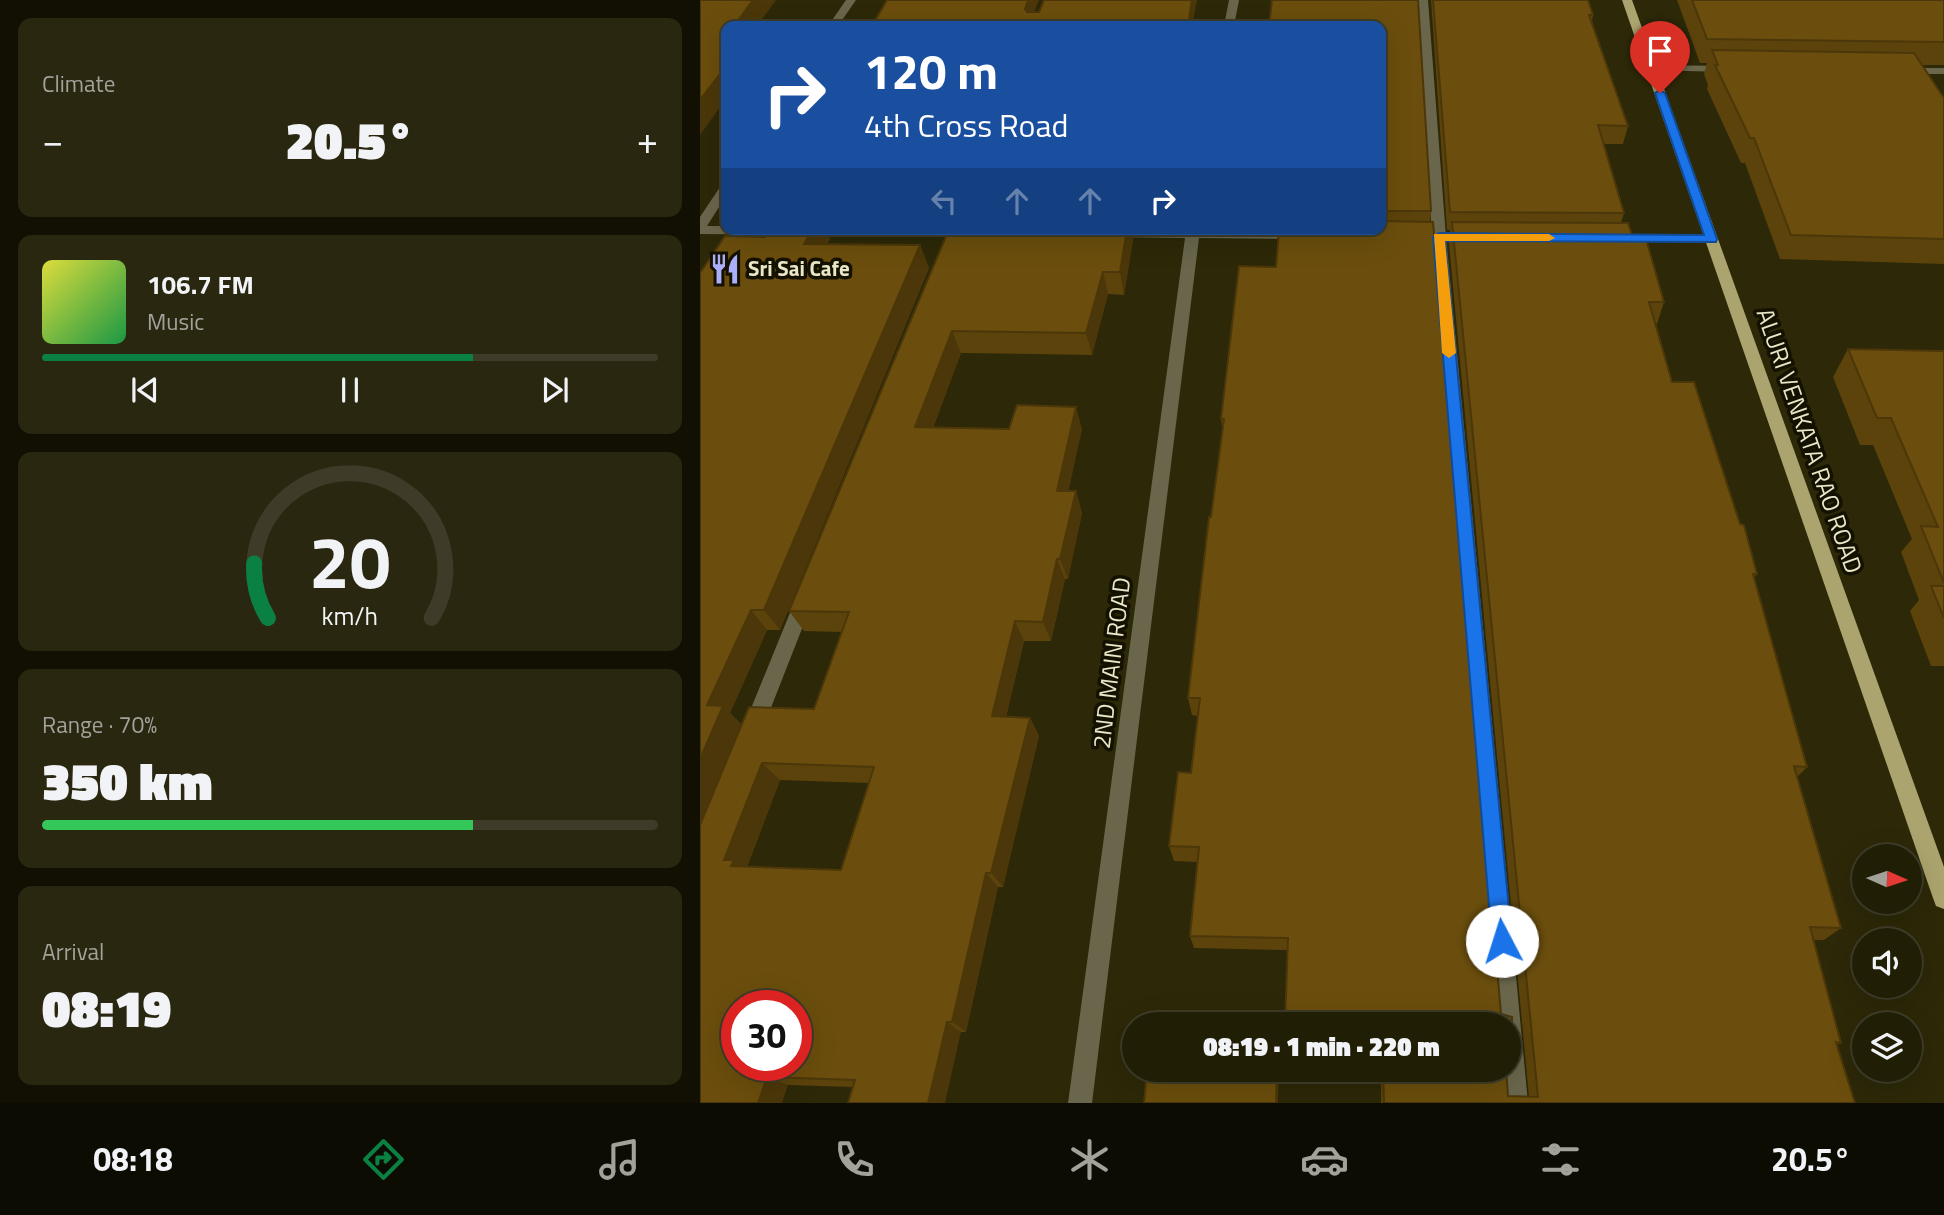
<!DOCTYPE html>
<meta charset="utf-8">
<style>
body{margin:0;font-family:"Titillium Web",sans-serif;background:#292710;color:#f1f3f6;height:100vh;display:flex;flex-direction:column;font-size:26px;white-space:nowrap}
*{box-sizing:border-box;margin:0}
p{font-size:23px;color:#a2a29b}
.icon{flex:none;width:38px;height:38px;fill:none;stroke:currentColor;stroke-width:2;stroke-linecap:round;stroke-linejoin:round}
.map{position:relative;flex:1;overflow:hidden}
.panel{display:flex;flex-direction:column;gap:18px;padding:18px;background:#121003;width:700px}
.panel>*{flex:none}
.top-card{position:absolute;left:21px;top:21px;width:665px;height:214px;border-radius:14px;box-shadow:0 7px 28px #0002,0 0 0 2px #3e3c28;background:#1a4fa0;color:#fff;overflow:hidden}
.needle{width:46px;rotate:93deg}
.tools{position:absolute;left:1152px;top:844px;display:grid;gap:14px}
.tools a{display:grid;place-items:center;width:70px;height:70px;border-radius:50%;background:#211e06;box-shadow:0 7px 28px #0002,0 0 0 2px #3e3c28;font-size:35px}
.speed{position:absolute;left:21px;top:990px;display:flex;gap:14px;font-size:35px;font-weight:700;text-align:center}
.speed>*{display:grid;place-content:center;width:91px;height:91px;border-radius:50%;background:#211e06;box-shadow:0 7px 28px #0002,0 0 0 2px #3e3c28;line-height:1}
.speed .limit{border:10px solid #d22;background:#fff;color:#111}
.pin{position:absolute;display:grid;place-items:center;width:60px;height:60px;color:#fff;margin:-72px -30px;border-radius:50% 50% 50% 0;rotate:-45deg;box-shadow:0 0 7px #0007}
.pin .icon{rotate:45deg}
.me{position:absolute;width:77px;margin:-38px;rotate:355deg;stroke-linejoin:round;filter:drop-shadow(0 0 5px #0008)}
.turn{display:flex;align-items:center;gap:24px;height:147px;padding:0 28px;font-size:32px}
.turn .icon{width:91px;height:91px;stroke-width:2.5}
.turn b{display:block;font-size:49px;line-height:60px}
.lanes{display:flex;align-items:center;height:66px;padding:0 28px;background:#0003;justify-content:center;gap:35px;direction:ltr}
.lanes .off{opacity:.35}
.big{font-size:52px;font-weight:800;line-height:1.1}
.panel .widget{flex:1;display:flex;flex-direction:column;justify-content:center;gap:10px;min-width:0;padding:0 24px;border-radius:14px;background:#292710}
.panel .dial{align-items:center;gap:0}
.dial svg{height:182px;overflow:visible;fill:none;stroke:#3e3c28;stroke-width:7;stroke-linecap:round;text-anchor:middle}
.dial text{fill:#f1f3f6;stroke:none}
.song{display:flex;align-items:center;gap:21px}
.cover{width:84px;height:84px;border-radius:10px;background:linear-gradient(135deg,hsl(60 70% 55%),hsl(140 70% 35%))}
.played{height:7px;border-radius:4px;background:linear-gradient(90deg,#0b8043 70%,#3e3c28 70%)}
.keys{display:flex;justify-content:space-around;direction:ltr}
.heat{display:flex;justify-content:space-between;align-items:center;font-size:38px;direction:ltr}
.charge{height:10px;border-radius:5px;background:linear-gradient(90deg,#34c759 70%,#3e3c28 0)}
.trip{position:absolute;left:422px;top:1012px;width:399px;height:70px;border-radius:35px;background:#211e06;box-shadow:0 7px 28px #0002,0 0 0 2px #3e3c28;font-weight:800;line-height:70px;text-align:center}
.dock{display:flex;height:112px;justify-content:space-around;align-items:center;background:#0d0c02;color:#a2a29b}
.dock .icon{width:49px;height:49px}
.dock .current{color:#0b8043}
.dock b{font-size:32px;color:#f1f3f6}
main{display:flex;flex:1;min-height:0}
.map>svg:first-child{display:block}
</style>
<main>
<section class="panel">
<div class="widget"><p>Climate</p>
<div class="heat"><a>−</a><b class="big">20.5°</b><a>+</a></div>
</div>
<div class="widget">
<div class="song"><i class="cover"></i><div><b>106.7 FM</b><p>Music</p></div></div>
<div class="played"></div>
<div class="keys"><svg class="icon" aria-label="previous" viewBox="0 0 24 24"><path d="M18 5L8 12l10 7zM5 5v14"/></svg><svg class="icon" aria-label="pause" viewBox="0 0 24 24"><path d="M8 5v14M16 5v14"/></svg><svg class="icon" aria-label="next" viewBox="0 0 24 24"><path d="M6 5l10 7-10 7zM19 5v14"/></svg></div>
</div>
<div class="widget dial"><svg viewBox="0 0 100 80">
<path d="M14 69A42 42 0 1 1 86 69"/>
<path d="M14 69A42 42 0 0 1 8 45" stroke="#0b8043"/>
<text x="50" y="56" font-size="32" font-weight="700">20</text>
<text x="50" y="72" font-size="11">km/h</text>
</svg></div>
<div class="widget"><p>Range · 70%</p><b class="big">350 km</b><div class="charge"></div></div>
<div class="widget"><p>Arrival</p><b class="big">08:19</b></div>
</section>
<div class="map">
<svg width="1244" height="1103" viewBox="0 0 1244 1103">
<rect width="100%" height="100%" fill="#2c2808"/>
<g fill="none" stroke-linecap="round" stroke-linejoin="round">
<path fill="#69664c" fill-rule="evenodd" d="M146,0H156L138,26H128Z
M529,0H539L534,26H524Z
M718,0H728L746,237L828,1103H804L801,1069H808V1024H797L732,237Z
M951,65L1027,66L1033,69L1027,72L947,70V66Z
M1244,68V74H1202L1196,71L1202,68Z
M26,183V196L7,226H26V229H274L276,232L269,236L0,234V217L22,184Z
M408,229L602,231L609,235L602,239L499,238L392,1103H368L485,238L409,237L402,233Z
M924,234L1011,235L1018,239L1011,243L919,241V235Z
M105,591L111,593L114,598L63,728L60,734L53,737L46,734L43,728L96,598L99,593Z"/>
<path fill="#aba46e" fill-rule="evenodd" d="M922,0H932L1244,867V909L1236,906L1233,898Z"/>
</g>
<path fill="#5c430b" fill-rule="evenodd" d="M731,0H888L893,15L892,21L928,126L923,144H903L924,213L921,223L932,235L964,302L957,324H955L972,382L1040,524L1057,574L1054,578L1107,767L1097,777L1141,928L1124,940H1114L1141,1043L1137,1045L1155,1103H681V1069H806L808,1096L829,1097L749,244L750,230H747Z
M977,0H1244V65H1222L1244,98V264L1080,259L1045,163H1041L1007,89L1008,85L1004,74L1007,63H1000Z
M681,26L731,211L730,222L801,1014L812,1058L587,950L494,948L490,936L497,862L474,861L469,846L491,773L498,716L492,715L488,698L523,433L521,419L576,267L681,229Z
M249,229H431L433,240L424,295L408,294L392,355L261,353L233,428L309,429H382L368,491H376L382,513L368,579H365L351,641H324L306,717L330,718L339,736L303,887H298L266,1032H261L153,1087L88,1085L0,1103V825L114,709L142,632L104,631L89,611ZM80,780L169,783L141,870L47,867Z
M65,237L130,238L127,244L220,245L229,268L80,630H67L30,713L41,724L0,824Z
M1148,349L1244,351V666H1231L1210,611L1219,600L1201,552L1212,539L1173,445H1160L1133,377Z"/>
<path fill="#4b3709" d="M53,0H76L57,26H34Z
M328,0H339L329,25L325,9Z
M492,0H497L492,26H488Z
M26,66V99L0,135V100Z
M112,229H126L130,238L115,266L104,244Z
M427,229H431L433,240L424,295L420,272Z
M220,245L229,268L80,630L64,610Z
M403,272L408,294L392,355L386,333Z
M252,331L261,353L225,449L215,427Z
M376,407L382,429L364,512L357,491Z
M376,491L382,513L368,579L360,559Z
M357,559L365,579L351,641L343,622Z
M51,610L67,630L30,713L41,724L0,824V759L7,705Z
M315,621L324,641L302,734L292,716Z
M330,718L339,736L303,887L291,873Z
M62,763L80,780L46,870L51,881L24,860Z
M286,873L298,887L266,1032L252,1022Z
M247,1022L261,1032L245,1103H228Z
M577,1069H579L578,1103H576Z
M67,1077L88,1085L82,1103H58Z"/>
<path fill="#6b4e0d" stroke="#4b3709" stroke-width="2" fill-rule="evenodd" d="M0,0H53L34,26H26V66L0,100Z
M187,0H328L325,9L327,12H339L344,0H492L488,26H172Z
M572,0H718L731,211H681V26H569Z
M733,0H888L893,15H889L928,126L898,125L924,213L750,212Z
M992,0H1244V42L1007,39Z
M1012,50L1214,53L1244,98V239L1091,235L1054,138H1050L1015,65H1018Z
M681,221L733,222L801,1014L812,1017V1058L808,1059V1024H585L588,938L490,936L499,847L469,846L478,772L491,773L500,698H488L509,517H511L524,419H521L539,266L576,267L579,229H681Z
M752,222L928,223L932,235H945L964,302H949L972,382H994L1040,524L1044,525L1057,574H1053L1107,767L1094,766L1141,928L1110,927L1141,1043L1136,1042L1155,1103H684L683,1069H806L808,1096L838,1097Z
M69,229H112L104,244L220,245L64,610H51L7,705L23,706L0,759V273L25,236L65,237Z
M249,229H427L420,272H403L386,333L252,331L215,427L309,429L317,405L376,407L357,491H376L360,559H357L343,622L315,621L292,716L330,718L291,873H286L252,1022H247L228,1103H148L155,1080L67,1077L58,1103H0V825L49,707L114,709L149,612L89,611ZM62,763L174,767L141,870L31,866L34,860H24ZM37,1006H96V1066H37Z
M1148,349L1244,351V583L1221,526L1238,527L1191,418H1177Z
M1231,586H1244V618Z
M447,1069H577L576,1103H444Z"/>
<path fill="#1a73e8" stroke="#114b97" stroke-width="2" d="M960,90L965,93L1017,239L1016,242L745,241L812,941L809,948L802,951L795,948L792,941L733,237L739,233L1004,235L955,93Z"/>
<path fill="#f59e0b" d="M734,234H849L855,238L849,241H745L756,353L749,358L742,353Z"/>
<defs>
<g id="restaurant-bare" transform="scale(2.415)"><path d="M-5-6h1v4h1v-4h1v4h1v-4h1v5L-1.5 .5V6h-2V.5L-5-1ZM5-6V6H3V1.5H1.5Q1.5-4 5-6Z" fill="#acaffb" stroke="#141100" stroke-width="2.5" paint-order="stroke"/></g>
</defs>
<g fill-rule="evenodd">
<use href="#restaurant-bare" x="25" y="269"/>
</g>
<g text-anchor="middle" stroke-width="7" stroke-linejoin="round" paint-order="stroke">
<g font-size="21" font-weight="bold" fill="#eae6c8" stroke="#141100" text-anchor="start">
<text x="48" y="276">Sri Sai Cafe</text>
</g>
<g font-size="24" fill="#eae6c8" stroke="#141100">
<text transform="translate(1109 441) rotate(71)" y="8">ALURI VENKATA RAO ROAD</text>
<text transform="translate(412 663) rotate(-83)" y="8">2ND MAIN ROAD</text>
</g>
</g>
</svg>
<div class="tools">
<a><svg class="needle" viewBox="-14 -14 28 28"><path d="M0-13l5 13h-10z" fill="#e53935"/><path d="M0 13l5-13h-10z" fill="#a2a29b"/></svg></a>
<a><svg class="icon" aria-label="sound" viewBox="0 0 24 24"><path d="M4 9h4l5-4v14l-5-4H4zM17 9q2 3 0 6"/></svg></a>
<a><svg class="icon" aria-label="layers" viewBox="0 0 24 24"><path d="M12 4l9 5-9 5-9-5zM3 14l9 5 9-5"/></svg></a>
</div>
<div class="speed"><div class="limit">30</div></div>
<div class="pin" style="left:960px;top:93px;background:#d93025"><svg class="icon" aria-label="arrive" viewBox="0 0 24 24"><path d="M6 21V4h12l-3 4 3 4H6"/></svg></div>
<svg class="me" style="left:802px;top:941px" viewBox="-20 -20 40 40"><circle r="19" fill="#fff"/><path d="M0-13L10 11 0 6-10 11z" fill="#1a73e8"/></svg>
<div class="trip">08:19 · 1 min · 220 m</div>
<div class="top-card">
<div class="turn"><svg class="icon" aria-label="right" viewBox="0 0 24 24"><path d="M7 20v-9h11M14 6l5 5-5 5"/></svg><div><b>120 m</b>4th Cross Road</div></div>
<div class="lanes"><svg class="icon off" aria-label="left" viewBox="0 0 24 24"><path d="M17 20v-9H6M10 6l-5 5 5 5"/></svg><svg class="icon off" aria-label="ahead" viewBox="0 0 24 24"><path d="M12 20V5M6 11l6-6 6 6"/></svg><svg class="icon off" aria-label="ahead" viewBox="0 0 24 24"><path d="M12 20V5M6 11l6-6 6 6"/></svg><svg class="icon" aria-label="right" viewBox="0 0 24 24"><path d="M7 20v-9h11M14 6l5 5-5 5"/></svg></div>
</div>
</div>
</main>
<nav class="dock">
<b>08:18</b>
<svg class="icon current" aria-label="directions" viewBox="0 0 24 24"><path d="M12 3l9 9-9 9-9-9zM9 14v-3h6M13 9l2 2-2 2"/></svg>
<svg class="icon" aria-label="music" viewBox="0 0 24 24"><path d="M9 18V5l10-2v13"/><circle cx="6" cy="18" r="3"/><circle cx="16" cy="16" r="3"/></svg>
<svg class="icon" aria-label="phone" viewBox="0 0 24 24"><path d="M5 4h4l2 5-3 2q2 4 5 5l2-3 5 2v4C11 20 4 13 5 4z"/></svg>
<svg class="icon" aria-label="climate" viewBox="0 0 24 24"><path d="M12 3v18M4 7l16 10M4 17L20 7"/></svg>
<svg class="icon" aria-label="car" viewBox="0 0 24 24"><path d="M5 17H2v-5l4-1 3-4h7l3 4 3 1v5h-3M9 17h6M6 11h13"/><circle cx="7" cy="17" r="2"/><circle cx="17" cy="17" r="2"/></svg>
<svg class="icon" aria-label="filters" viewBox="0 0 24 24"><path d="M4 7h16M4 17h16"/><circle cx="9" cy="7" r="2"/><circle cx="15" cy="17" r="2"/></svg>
<b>20.5°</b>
</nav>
